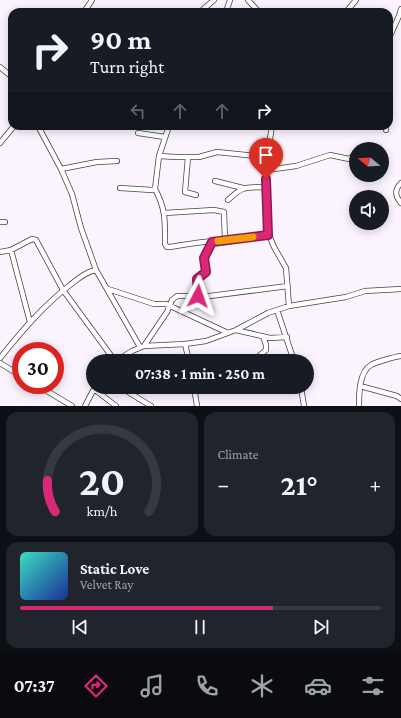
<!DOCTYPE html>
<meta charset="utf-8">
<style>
body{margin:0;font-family:"Crimson Pro",serif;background:#20242c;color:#f1f3f6;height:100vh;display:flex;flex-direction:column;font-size:15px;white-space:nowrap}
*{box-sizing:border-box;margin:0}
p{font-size:13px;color:#9ea1a6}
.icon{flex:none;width:22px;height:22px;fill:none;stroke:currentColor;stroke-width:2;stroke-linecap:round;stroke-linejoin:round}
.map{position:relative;height:406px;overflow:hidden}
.details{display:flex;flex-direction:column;gap:6px;padding:6px;background:#0d0f14;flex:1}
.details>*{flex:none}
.guide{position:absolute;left:8px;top:8px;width:385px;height:122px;border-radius:12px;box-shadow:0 2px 10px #0003;background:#171b24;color:#f1f3f6;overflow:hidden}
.needle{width:26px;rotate:288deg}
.fabs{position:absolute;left:349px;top:142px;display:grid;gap:8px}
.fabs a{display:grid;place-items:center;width:40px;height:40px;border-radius:50%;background:#171b24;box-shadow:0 2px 10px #0003;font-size:20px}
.speed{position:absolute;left:12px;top:342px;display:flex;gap:8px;font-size:20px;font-weight:700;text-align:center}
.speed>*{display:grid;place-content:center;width:52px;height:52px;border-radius:50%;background:#171b24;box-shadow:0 2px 10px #0003;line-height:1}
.speed .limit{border:6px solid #d22;background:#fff;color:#111}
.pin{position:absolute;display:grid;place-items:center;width:34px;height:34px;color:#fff;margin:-41px -17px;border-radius:50% 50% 50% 0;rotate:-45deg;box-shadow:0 0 4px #0007}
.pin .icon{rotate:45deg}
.me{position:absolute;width:44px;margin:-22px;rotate:4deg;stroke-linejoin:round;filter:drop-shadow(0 0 3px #0008)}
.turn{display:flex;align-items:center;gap:14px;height:84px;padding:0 16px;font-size:18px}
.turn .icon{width:52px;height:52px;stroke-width:2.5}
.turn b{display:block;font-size:28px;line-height:34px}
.lanes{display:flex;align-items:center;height:38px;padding:0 16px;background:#0003;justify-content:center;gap:20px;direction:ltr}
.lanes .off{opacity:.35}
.big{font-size:30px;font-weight:700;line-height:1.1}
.details .card{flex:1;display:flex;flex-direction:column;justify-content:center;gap:6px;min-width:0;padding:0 14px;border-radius:12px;background:#20242c}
.details .dial{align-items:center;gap:0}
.dial svg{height:104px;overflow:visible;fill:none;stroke:#363941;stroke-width:7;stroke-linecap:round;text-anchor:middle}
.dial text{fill:#f1f3f6;stroke:none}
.song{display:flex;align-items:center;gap:12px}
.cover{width:48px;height:48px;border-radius:6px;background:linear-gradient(135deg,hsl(170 70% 55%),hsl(230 70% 35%))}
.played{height:4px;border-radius:2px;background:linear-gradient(90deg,#db2777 70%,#363941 70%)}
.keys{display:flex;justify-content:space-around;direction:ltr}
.heat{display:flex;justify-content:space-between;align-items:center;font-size:22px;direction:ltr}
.details .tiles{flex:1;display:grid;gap:6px;grid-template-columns:1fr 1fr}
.card:last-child{grid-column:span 2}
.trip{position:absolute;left:86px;top:354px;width:228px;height:40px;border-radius:20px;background:#171b24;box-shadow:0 2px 10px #0003;font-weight:700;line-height:40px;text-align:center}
.dock{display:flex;height:64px;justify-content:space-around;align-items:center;background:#090b0e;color:#9ea1a6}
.dock .icon{width:28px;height:28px}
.dock .selected{color:#db2777}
.dock b{font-size:18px;color:#f1f3f6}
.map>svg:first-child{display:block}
</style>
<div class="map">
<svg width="401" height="406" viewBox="0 0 401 406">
<rect width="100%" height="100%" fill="#fbf4ff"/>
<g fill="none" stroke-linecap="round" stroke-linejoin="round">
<g stroke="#434343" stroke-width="6">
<path id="street" d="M248,0L259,12
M84,12L92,0
M200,12L214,0
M226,12L230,0
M346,12L356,0
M389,38L399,16L401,9
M0,67L12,77
M38,126L61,169L72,194L81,228L96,270L140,347
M272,126L267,157L266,187L269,235L274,247L286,268L289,306
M386,130V126
M138,133L165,137
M0,143L14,126
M360,149L361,148
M159,156L176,157H199L217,152L267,157
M188,157L185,192L196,195
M61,169L97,162L117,161
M267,170L296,166L330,155L349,159L356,154
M215,181L243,188
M401,183C394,190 395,196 401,203
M120,188L152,190L155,189L159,156L169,126
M155,189C166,209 165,222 165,244L167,247H170C203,241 236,239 269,235
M228,200C244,185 245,188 266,187
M164,213L214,210L224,212L225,240
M0,222H5
M11,250L30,322
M0,252L11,250L32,239L36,240L63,290L115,361
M108,289L154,304H166L228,333
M198,296L197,279L206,272L204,258L212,242
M277,310L294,361
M236,330L270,338L287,337
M185,344L189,361
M144,346L167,312L172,300L177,296H210L288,286
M0,358C21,332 43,306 70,285C78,279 85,272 96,270
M116,361L132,351L144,346L185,344L206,341L236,330L268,313L289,306L346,297L365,291L401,289
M253,361L266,350V345L263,336
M0,363L21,376
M37,385L72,406
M360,386L397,396L401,399
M120,387L151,406
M194,387L197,406
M301,387L304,406
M94,389L116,406
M85,406L95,387
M359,406C359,394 359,372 371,365C376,362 394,357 401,356"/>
</g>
<use href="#street" stroke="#fff" stroke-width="4.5"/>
</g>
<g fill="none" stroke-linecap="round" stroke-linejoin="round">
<g stroke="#8e194d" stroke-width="10">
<path id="route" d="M198,296L197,279L206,272L204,258L212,242L268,235L266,179"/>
</g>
<use href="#route" stroke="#db2777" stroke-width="7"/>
<path stroke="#f59e0b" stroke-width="7" d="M218,241L253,237"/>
</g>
</svg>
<div class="fabs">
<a><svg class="needle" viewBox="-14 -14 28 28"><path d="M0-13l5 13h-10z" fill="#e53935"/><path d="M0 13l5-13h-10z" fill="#9ea1a6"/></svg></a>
<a><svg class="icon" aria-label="sound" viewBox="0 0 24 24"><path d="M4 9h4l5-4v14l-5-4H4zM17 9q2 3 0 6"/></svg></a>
</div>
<div class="speed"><div class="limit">30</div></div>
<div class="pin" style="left:266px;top:179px;background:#d93025"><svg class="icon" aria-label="arrive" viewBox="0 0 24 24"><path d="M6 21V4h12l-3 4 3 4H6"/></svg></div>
<svg class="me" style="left:198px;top:296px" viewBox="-20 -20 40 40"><path d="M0-17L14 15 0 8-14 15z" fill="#db2777" stroke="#fff" stroke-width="4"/></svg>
<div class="trip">07:38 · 1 min · 250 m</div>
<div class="guide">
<div class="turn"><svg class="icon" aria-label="right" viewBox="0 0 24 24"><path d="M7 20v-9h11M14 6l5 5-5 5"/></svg><div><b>90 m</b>Turn right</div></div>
<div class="lanes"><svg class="icon off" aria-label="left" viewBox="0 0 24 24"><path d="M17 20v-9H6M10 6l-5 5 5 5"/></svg><svg class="icon off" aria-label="ahead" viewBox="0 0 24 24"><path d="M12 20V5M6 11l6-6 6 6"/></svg><svg class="icon off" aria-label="ahead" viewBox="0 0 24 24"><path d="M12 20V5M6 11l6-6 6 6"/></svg><svg class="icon" aria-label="right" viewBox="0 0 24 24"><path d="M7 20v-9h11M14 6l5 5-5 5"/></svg></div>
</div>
</div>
<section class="details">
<div class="tiles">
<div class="card dial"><svg viewBox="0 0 100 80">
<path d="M14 69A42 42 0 1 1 86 69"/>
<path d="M14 69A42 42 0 0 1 8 45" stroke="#db2777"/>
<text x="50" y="56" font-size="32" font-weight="700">20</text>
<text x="50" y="72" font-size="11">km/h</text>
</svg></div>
<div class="card"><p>Climate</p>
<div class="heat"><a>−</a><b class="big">21°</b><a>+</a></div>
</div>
<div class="card">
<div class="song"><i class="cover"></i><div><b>Static Love</b><p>Velvet Ray</p></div></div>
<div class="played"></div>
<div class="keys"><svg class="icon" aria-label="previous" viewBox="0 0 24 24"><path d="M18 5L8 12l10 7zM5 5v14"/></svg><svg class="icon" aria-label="pause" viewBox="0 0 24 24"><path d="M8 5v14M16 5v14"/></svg><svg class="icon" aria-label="next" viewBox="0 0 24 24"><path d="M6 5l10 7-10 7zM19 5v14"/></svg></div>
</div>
</div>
</section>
<nav class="dock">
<b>07:37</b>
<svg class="icon selected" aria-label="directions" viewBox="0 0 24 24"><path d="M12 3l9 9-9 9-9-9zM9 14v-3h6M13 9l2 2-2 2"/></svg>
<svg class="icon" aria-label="music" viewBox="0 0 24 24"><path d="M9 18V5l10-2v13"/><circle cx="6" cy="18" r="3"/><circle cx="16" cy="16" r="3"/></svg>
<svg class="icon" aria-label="phone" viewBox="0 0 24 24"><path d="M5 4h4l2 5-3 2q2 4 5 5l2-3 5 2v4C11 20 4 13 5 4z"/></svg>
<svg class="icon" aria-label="climate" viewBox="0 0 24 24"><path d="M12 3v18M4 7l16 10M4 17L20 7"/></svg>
<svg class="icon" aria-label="car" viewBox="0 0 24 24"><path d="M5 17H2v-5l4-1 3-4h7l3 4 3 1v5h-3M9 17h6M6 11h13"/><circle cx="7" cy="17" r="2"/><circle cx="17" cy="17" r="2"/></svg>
<svg class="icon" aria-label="filters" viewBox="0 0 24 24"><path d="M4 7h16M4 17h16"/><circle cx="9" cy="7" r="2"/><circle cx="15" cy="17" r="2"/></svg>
</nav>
